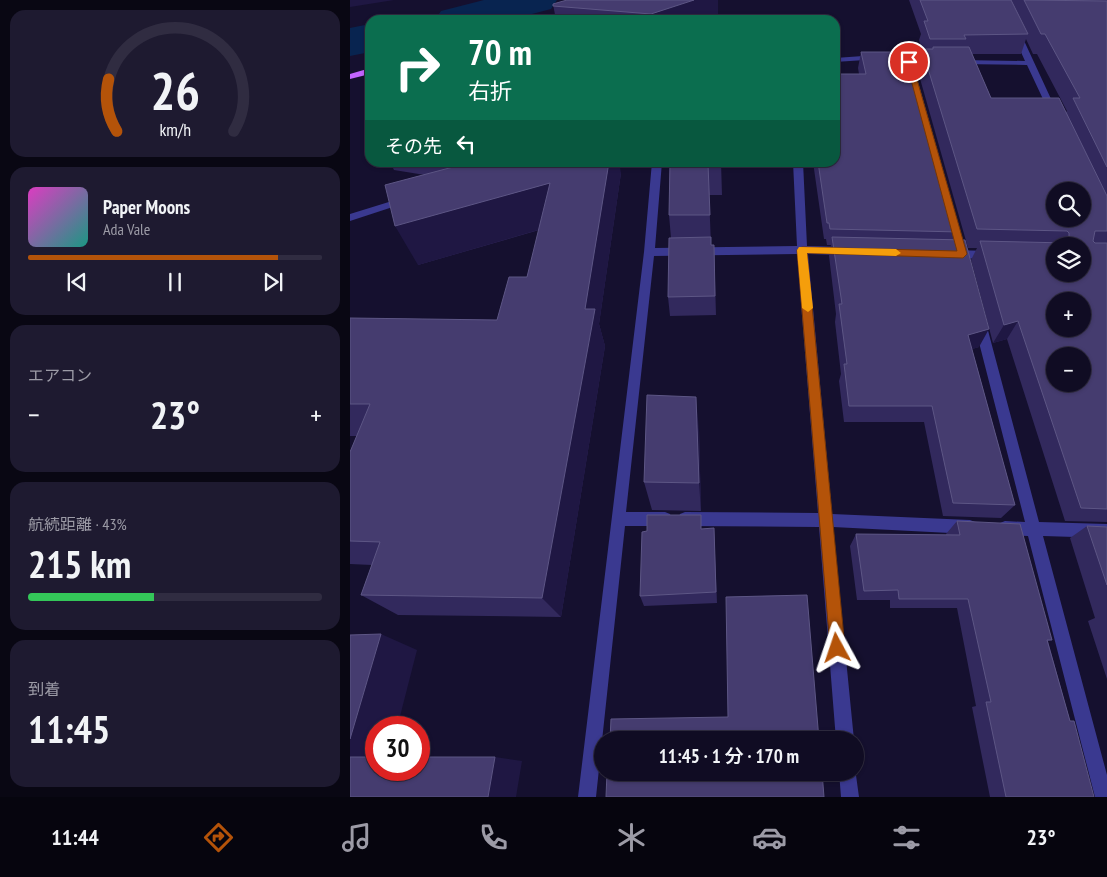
<!DOCTYPE html>
<html lang="ja">
<meta charset="utf-8">
<style>
body{margin:0;font-family:"PT Sans Narrow","Noto Sans JP",sans-serif;background:#1e1a30;color:#f1f3f6;height:100vh;display:flex;flex-direction:column;font-size:19px;white-space:nowrap}
*{box-sizing:border-box;margin:0}
p{font-size:16px;color:#9c9ba6}
.icon{flex:none;width:28px;height:28px;fill:none;stroke:currentColor;stroke-width:2;stroke-linecap:round;stroke-linejoin:round}
.map{position:relative;flex:1;overflow:hidden}
.details{display:flex;flex-direction:column;gap:10px;padding:10px;background:#090713;width:350px}
.details>*{flex:none}
.guide{position:absolute;left:15px;top:15px;width:475px;height:152px;border-radius:15px;box-shadow:0 1px 4px #0004,0 0 0 1px #302c41;background:#0b6e4f;color:#fff;overflow:hidden}
.fabs{position:absolute;left:696px;top:182px;display:grid;gap:10px}
.fabs a{display:grid;place-items:center;width:45px;height:45px;border-radius:50%;background:#100c23;box-shadow:0 1px 4px #0004,0 0 0 1px #302c41;font-size:25px}
.speed{position:absolute;left:15px;top:716px;display:flex;gap:10px;font-size:25px;font-weight:700;text-align:center}
.speed>*{display:grid;place-content:center;width:65px;height:65px;border-radius:50%;background:#100c23;box-shadow:0 1px 4px #0004,0 0 0 1px #302c41;line-height:1}
.speed .limit{border:8px solid #d22;background:#fff;color:#111}
.pin{position:absolute;display:grid;place-items:center;width:42px;height:42px;color:#fff;margin:-21px;border:2px solid #fff;border-radius:50%;box-shadow:0 1px 5px #0007}
.me{position:absolute;width:55px;margin:-28px;rotate:355deg;stroke-linejoin:round;filter:drop-shadow(0 0 4px #0008)}
.turn{display:flex;align-items:center;gap:18px;height:105px;padding:0 20px;font-size:22px}
.turn .icon{width:65px;height:65px;stroke-width:2.5}
.turn b{display:block;font-size:35px;line-height:42px}
.then{display:flex;align-items:center;height:48px;padding:0 20px;background:#0003;gap:10px;font-size:19px}
.big{font-size:38px;font-weight:600;line-height:1.1}
.details .card{flex:1;display:flex;flex-direction:column;justify-content:center;gap:8px;min-width:0;padding:0 18px;border-radius:15px;background:#1e1a30}
.details .dial{align-items:center;gap:0}
.dial svg{height:130px;overflow:visible;fill:none;stroke:#302c41;stroke-width:7;stroke-linecap:round;text-anchor:middle}
.dial text{fill:#f1f3f6;stroke:none}
.song{display:flex;align-items:center;gap:15px}
.cover{width:60px;height:60px;border-radius:8px;background:linear-gradient(135deg,hsl(310 70% 55%),hsl(170 70% 35%))}
.played{height:5px;border-radius:2px;background:linear-gradient(90deg,#b45309 85%,#302c41 85%)}
.keys{display:flex;justify-content:space-around;direction:ltr}
.heat{display:flex;justify-content:space-between;align-items:center;font-size:28px;direction:ltr}
.charge{height:8px;border-radius:4px;background:linear-gradient(90deg,#34c759 43%,#302c41 0)}
.trip{position:absolute;left:244px;top:731px;width:270px;height:50px;border-radius:25px;background:#100c23;box-shadow:0 1px 4px #0004,0 0 0 1px #302c41;font-weight:600;line-height:50px;text-align:center}
.menu{display:flex;height:80px;justify-content:space-around;align-items:center;background:#06050e;color:#9c9ba6}
.menu .icon{width:35px;height:35px}
.menu .active{color:#b45309}
.menu b{font-size:22px;color:#f1f3f6}
main{display:flex;flex:1;min-height:0}
.map>svg:first-child{display:block}
</style>
<main>
<section class="details">
<div class="card dial"><svg viewBox="0 0 100 80">
<path d="M14 69A42 42 0 1 1 86 69"/>
<path d="M14 69A42 42 0 0 1 9 37" stroke="#b45309"/>
<text x="50" y="56" font-size="32" font-weight="700">26</text>
<text x="50" y="72" font-size="11">km/h</text>
</svg></div>
<div class="card">
<div class="song"><i class="cover"></i><div><b>Paper Moons</b><p>Ada Vale</p></div></div>
<div class="played"></div>
<div class="keys"><svg class="icon" aria-label="previous" viewBox="0 0 24 24"><path d="M18 5L8 12l10 7zM5 5v14"/></svg><svg class="icon" aria-label="pause" viewBox="0 0 24 24"><path d="M8 5v14M16 5v14"/></svg><svg class="icon" aria-label="next" viewBox="0 0 24 24"><path d="M6 5l10 7-10 7zM19 5v14"/></svg></div>
</div>
<div class="card"><p>エアコン</p>
<div class="heat"><a>−</a><b class="big">23°</b><a>+</a></div>
</div>
<div class="card"><p>航続距離 · 43%</p><b class="big">215 km</b><div class="charge"></div></div>
<div class="card"><p>到着</p><b class="big">11:45</b></div>
</section>
<div class="map">
<svg width="757" height="797" viewBox="0 0 757 797">
<rect width="100%" height="100%" fill="#15102f"/>
<g fill="none" stroke-linecap="round" stroke-linejoin="round">
<path fill="#082450" fill-rule="evenodd" d="M134,0H207L201,9L159,20H85L91,11Z
M20,24V52L0,56V28Z"/>
<path fill="#3a3990" fill-rule="evenodd" d="M663,30L670,32L708,114L707,116L700,114L677,65L609,64L605,62L609,60L675,61L662,32Z
M527,55L531,57L530,59L485,62V58Z
M302,162H312L305,248L447,246L443,162H453L457,246L496,247L501,251L496,255L458,254L482,514L620,520L625,522L627,527L625,532L620,534L483,527L504,740H486L469,527L335,526L330,524L328,519L330,514L335,512L468,513L447,254L304,256L276,512H315L320,514L322,519L320,524L315,526H275L246,797H228L294,252Z
M55,197L60,200L58,202L0,221V214Z
M601,250L641,251L646,255L641,259L601,258L596,254Z
M630,319L636,323L689,522L757,524V538L693,536L757,775V797H745L678,536L655,535L650,533L648,528L650,523L655,521L675,522L624,323Z
M505,768L509,797H491L489,772H505Z"/>
<path fill="#c265ff" fill-rule="evenodd" d="M17,69H20V74L0,79V74Z"/>
</g>
<path fill="#32295d" fill-rule="evenodd" d="M559,0H757V522L715,521L657,339L643,343L621,260L627,248H618L567,68L572,50L569,40L571,34ZM676,39L683,54H687L717,111L716,112L641,98L622,54H671Z
M203,4L368,15L354,20H206Z
M511,52L610,232L607,240L629,347L622,349L665,505L651,518L593,516L574,422H494L489,381L491,374L485,322L486,314L479,256L481,245H477L476,239H474L463,162H485L509,74L508,68Z
M40,162H259L271,173L249,324L255,346L211,617L48,615L11,595L22,565L0,564V452L7,436H0V318L147,320L177,277L189,230L68,265L75,175L44,170Z
M320,162H371L372,195H359L361,245H364L366,315L320,316L318,297L321,238L319,215Z
M349,430L351,511L302,510L294,482Z
M607,521L702,640L698,641L720,721L744,797H640L622,707L626,706L607,608H540V600H507L500,546L506,534L596,535V534Z
M737,526L757,527V679L738,621L745,618L720,538Z
M364,528L367,603L294,606L290,596L352,529Z"/>
<path fill="#1f1743" d="M0,0H44L0,7Z
M344,0H368V15L354,20H302L301,14Z
M102,162H175L110,180Z
M259,162H269L271,173L249,324L255,346L211,617L192,598L235,309Z
M200,183L212,223L68,265L45,226Z
M668,321L657,339L643,343L654,325Z
M639,329L629,347L609,353L618,335Z
M346,397L349,430L351,511L349,483Z
M31,634L67,650L47,728H26V760L0,758V739Z
M145,757L172,761L166,797H138Z"/>
<path fill="#453c6f" stroke="#5d5685" fill-rule="evenodd" d="M217,0H344L301,14L203,6V4Z
M570,0H661L678,34L614,35L616,39H580L574,21H578Z
M674,0L757,1V167L723,98H730L695,34H691Z
M583,47H619L641,98H709L757,196V231H745L743,241L745,243H757V509L731,508L668,321L654,325L630,241L717,243L719,241V233L717,231L627,229L572,49H583ZM705,191H732V219H705ZM705,246H732V274H705ZM705,301H732V329H705ZM705,356H732V384H705Z
M511,52H559L610,232L480,229L479,223H477L468,162H485V74H516Z
M122,162H259L235,309H245L192,598L11,595L30,542L0,541V452L20,404H0V318L147,320L159,277H177L200,183L45,226L35,185Z
M320,162H371V164H358L360,215H319Z
M361,237V245H364L365,296L318,297L319,238Z
M482,237L615,240L639,329L618,335L665,505L603,503L582,406H499L494,364H497L489,304H492Z
M297,395L346,397L349,483L294,482Z
M297,515H351V529L364,528L366,592L290,596L292,532L297,531Z
M607,521L670,524L702,640H697L720,721H724L744,797H656L636,702H641L618,599H549L548,590L514,591L506,534L610,535Z
M737,526L757,527V585Z
M457,595L469,740H260L261,719L378,717L376,597Z
M31,634L0,739V635Z
M0,757H26V770H69V757H145L138,797H0Z
M257,772H472L474,797H256Z"/>
<path fill="#b45309" stroke="#753606" d="M556,61L562,62L617,254L613,258L457,253L495,648L492,653L487,656L482,653L480,648L447,250L452,247L607,251Z"/>
<path fill="#f59e0b" d="M449,247L546,249L551,253L546,256L457,253L463,308L458,312L452,308L447,250Z"/>
</svg>
<div class="fabs">
<a><svg class="icon" aria-label="search" viewBox="0 0 24 24"><circle cx="10" cy="10" r="6"/><path d="M15 15l6 6"/></svg></a>
<a><svg class="icon" aria-label="layers" viewBox="0 0 24 24"><path d="M12 4l9 5-9 5-9-5zM3 14l9 5 9-5"/></svg></a>
<a>+</a>
<a>−</a>
</div>
<div class="speed"><div class="limit">30</div></div>
<div class="pin" style="left:559px;top:62px;background:#d93025"><svg class="icon" aria-label="arrive" viewBox="0 0 24 24"><path d="M6 21V4h12l-3 4 3 4H6"/></svg></div>
<svg class="me" style="left:487px;top:648px" viewBox="-20 -20 40 40"><path d="M0-17L14 15 0 8-14 15z" fill="#b45309" stroke="#fff" stroke-width="4"/></svg>
<div class="trip">11:45 · 1 分 · 170 m</div>
<div class="guide">
<div class="turn"><svg class="icon" aria-label="right" viewBox="0 0 24 24"><path d="M7 20v-9h11M14 6l5 5-5 5"/></svg><div><b>70 m</b>右折</div></div>
<div class="then">その先<svg class="icon" aria-label="left" viewBox="0 0 24 24"><path d="M17 20v-9H6M10 6l-5 5 5 5"/></svg></div>
</div>
</div>
</main>
<nav class="menu">
<b>11:44</b>
<svg class="icon active" aria-label="directions" viewBox="0 0 24 24"><path d="M12 3l9 9-9 9-9-9zM9 14v-3h6M13 9l2 2-2 2"/></svg>
<svg class="icon" aria-label="music" viewBox="0 0 24 24"><path d="M9 18V5l10-2v13"/><circle cx="6" cy="18" r="3"/><circle cx="16" cy="16" r="3"/></svg>
<svg class="icon" aria-label="phone" viewBox="0 0 24 24"><path d="M5 4h4l2 5-3 2q2 4 5 5l2-3 5 2v4C11 20 4 13 5 4z"/></svg>
<svg class="icon" aria-label="climate" viewBox="0 0 24 24"><path d="M12 3v18M4 7l16 10M4 17L20 7"/></svg>
<svg class="icon" aria-label="car" viewBox="0 0 24 24"><path d="M5 17H2v-5l4-1 3-4h7l3 4 3 1v5h-3M9 17h6M6 11h13"/><circle cx="7" cy="17" r="2"/><circle cx="17" cy="17" r="2"/></svg>
<svg class="icon" aria-label="filters" viewBox="0 0 24 24"><path d="M4 7h16M4 17h16"/><circle cx="9" cy="7" r="2"/><circle cx="15" cy="17" r="2"/></svg>
<b>23°</b>
</nav>
